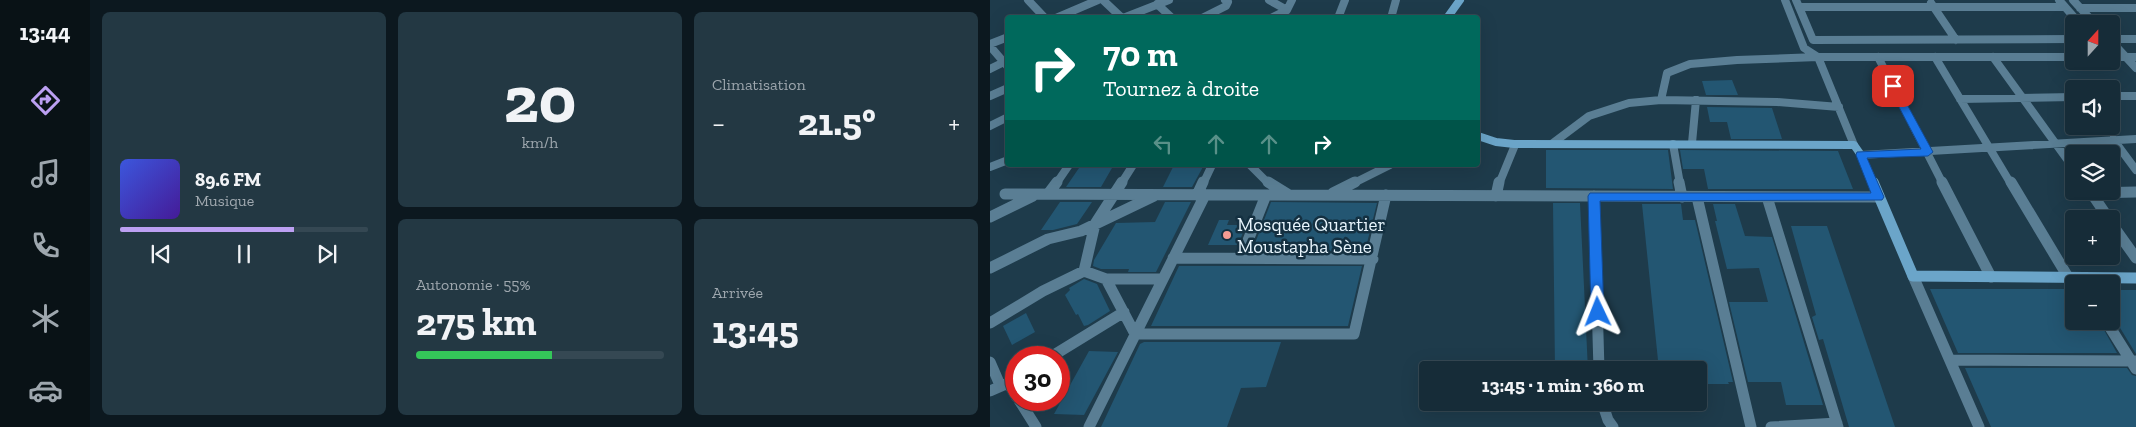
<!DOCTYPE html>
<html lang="fr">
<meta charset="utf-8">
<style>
body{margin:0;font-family:"Zilla Slab",serif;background:#233843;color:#f1f3f6;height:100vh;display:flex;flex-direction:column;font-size:19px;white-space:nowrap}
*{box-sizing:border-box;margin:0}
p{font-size:16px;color:#9ea7ae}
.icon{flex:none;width:28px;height:28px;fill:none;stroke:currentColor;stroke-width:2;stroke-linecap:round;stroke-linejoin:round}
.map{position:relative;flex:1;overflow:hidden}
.panel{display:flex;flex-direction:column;gap:12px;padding:12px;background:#0c181f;width:900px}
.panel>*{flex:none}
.guide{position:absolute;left:15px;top:15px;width:475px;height:152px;border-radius:5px;box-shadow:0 5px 20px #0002,0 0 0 1px #354853;background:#00695c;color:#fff;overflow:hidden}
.needle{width:32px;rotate:21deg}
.controls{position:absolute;left:1075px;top:15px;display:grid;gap:10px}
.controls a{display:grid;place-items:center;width:55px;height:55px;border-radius:5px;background:#162c38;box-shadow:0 5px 20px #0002,0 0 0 1px #354853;font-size:25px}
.speed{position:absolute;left:15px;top:346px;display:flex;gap:10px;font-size:25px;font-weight:700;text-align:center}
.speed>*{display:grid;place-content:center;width:65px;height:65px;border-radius:50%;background:#162c38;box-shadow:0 5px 20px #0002,0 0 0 1px #354853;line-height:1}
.speed .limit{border:8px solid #d22;background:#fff;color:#111}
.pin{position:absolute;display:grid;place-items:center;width:42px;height:42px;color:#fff;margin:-21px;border-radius:10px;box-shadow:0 2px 8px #0006}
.me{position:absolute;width:55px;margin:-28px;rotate:358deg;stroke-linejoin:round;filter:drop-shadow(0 0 4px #0008)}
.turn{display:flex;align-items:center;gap:18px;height:105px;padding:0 15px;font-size:22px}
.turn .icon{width:65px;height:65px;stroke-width:2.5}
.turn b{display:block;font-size:35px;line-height:42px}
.lanes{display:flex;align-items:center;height:48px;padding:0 15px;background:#0003;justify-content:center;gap:25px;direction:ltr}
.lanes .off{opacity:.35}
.big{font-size:38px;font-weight:700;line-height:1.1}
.panel .widget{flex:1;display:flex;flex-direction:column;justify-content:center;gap:8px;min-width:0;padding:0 18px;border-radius:8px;background:#233843}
.panel .dial{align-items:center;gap:0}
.dial b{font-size:65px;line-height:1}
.song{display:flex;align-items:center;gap:15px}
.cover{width:60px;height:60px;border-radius:8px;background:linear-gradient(135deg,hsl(230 70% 55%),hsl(260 70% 35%))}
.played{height:5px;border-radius:2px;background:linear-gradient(90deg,#bca0f2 70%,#354853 70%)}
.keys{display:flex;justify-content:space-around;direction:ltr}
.heat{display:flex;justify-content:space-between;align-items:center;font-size:28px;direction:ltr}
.charge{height:8px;border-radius:4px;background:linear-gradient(90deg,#34c759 55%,#354853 0)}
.panel .tiles{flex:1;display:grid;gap:12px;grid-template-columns:repeat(3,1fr)}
.widget:first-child{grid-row:span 2}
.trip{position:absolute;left:429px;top:361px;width:288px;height:50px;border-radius:5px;background:#162c38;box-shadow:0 5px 20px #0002,0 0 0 1px #354853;font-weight:700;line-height:50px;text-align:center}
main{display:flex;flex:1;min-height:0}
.tab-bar{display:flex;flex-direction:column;width:90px;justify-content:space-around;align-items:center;background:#091216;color:#9ea7ae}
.tab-bar .icon{width:35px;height:35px}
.tab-bar .on{color:#bca0f2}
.tab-bar b{font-size:22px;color:#f1f3f6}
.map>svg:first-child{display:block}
</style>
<main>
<nav class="tab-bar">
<b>13:44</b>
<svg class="icon on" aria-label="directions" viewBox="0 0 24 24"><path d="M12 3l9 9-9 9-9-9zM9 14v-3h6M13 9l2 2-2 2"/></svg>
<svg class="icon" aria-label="music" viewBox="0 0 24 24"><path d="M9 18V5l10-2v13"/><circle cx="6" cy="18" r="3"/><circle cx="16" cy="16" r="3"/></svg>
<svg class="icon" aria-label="phone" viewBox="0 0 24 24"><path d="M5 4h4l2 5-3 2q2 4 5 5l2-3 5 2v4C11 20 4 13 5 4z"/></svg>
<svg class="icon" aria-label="climate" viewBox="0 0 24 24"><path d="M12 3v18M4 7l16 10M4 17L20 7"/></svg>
<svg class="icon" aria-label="car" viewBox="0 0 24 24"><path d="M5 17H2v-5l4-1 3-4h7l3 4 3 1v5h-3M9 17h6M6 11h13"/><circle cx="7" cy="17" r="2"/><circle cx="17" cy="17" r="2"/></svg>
</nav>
<section class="panel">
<div class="tiles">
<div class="widget">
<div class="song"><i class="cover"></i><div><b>89.6 FM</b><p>Musique</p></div></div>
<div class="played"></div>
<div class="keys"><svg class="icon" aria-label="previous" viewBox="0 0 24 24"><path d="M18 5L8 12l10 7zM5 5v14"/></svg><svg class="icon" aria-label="pause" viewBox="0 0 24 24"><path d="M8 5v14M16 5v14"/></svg><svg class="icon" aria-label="next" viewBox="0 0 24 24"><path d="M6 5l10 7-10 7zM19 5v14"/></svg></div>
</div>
<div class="widget dial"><b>20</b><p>km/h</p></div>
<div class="widget"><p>Climatisation</p>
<div class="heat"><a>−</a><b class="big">21.5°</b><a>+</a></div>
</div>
<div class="widget"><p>Autonomie · 55%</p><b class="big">275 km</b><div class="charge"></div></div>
<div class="widget"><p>Arrivée</p><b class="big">13:45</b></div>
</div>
</section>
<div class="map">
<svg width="1146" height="427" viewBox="0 0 1146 427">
<rect width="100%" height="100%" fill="#1e3b4b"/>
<path fill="#235672" d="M742,80L748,95H716L712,81Z
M717,107L782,108L792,139H741L737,122H720Z
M556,150H678L683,189L556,188Z
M690,150L848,151L863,189H718L714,169H693Z
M184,165H214L202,187H173Z
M89,168H122L111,187H76Z
M70,202H102L87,224L63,230H51Z
M175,202H201L166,272H138L139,269H111L103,266L104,260L126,223L165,222Z
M281,202L387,203L375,251H262Z
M563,203H590L598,370H565Z
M652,204H691L693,220H705L743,382H738L739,384H708V370H669Z
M723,204H745L755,236L782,237L833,405H796L791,382H758L739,302H778L769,268L737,269L725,221H727Z
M229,220H239L237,225H256L248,245H218Z
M801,226H837L905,427H859L833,339L829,340L822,317L826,315Z
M189,266H372L358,326H161Z
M94,279L107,284L120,311L98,325L94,326L88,314L86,315L75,295L80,290L79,288Z
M940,289H1084V321H1109L1127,353H968Z
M1121,290H1146V354L1121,313Z
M36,313L45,332L22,345L13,326Z
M154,342H291L276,387L251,388L237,427H111L150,344Z
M99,351L128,352L94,415L64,414Z
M975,368H1137L1142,375L1146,376V427H1001Z"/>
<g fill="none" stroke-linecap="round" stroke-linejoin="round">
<path stroke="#5a7e94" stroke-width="8" d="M38,0L55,18
M113,0L132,18
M279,0L297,10
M795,0L814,48L828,57L864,145
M806,0L823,40L1084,39
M1069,0L1090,24
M1083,0L1105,24
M941,3L966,40
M167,4L182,18
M809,7H1075
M1090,8H1146
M66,18L108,0
M133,18L179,0
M212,18L236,6L238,2L235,0
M281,18L297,10L302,0
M348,18L355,0
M401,18L406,0
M1121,39H1146
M1121,41L1146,68
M0,44L18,37
M0,46L18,67
M888,57L953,184
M945,57L1021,184
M1003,57L1084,169
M1121,57H1146
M0,69L14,62
M0,96L18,88
M1121,96H1146
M970,99L1084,97
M671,100L787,102L849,107
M0,126L18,117
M1123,139L1146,170
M563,143L599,116L639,103L671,100L677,73L700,64L747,60L828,57H1084
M702,143L706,100
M683,144L690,184
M871,155L1146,139
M260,165L279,184
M0,167L18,160
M66,184L79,165
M131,184L143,165
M213,184L222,165
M362,184L400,165
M509,184L525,145"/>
<path stroke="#5a7e94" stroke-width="11" d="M278,182L299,195
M689,182L692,197
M952,182L1001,277
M1021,182L1078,277
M1100,191L1119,219
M343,193L365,182
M1101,193L1146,192
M15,194L888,197
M58,194L67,182
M207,195L213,182
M506,196L509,182
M604,196L609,370
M707,197L761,427
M777,197L848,427
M0,217L43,196
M1121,223L1146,258
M183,258L383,259
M251,258L276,195
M0,268L58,239L91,231L164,196
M94,271L105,224L132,182
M923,276L989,427
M116,279L145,334H364L396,195
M1116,321L1146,369
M0,323L53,291L94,271L116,279H172
M59,358L134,312
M960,360L1146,361
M0,362L10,385
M0,391L16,384L21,387L26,396
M29,400L46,427
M612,402L618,420L623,427
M99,427L215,195
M781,427L847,423"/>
<path stroke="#6ba5c9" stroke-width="8" d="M457,18L470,0
M488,136L506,142L524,144L864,145L871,155L883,184"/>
<path stroke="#6ba5c9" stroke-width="11" d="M883,182L923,276L1146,278"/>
</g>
<path fill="#1a73e8" stroke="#114b97" d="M903,83L907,86L943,152L938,156L877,158L894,197L892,200L610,201L614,312L612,316L608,318L603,316L601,312L598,196L600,193H881L866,155L867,152L931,149L898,86Z"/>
<circle fill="#f59c93" stroke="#143041" stroke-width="2" cx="237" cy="235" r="5"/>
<g text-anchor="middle" stroke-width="5" stroke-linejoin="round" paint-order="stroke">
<g font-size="19" fill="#e8f5fd" stroke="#143041" text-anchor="start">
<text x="247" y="231">Mosquée Quartier<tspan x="247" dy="22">Moustapha Sène</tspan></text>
</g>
</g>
</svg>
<div class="controls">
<a><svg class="needle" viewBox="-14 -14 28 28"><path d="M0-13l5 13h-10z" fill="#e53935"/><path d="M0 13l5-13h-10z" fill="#9ea7ae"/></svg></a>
<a><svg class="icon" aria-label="sound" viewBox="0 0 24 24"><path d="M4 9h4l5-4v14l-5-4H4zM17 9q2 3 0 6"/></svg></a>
<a><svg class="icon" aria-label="layers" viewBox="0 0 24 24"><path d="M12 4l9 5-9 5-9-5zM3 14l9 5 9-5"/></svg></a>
<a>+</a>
<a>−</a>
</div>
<div class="speed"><div class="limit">30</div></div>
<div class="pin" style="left:903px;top:86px;background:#d93025"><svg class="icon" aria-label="arrive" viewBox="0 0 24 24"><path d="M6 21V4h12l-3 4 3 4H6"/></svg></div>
<svg class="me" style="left:608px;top:312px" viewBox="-20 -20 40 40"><path d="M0-17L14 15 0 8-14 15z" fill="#1a73e8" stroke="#fff" stroke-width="4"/></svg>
<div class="trip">13:45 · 1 min · 360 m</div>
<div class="guide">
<div class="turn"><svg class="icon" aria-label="right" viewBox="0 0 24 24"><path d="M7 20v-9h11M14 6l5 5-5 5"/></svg><div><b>70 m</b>Tournez à droite</div></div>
<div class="lanes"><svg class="icon off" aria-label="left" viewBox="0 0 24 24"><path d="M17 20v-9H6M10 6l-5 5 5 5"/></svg><svg class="icon off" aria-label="ahead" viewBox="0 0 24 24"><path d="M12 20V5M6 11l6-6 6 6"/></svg><svg class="icon off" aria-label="ahead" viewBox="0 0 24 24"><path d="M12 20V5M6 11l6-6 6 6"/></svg><svg class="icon" aria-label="right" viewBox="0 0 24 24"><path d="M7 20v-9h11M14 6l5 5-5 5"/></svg></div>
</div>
</div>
</main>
